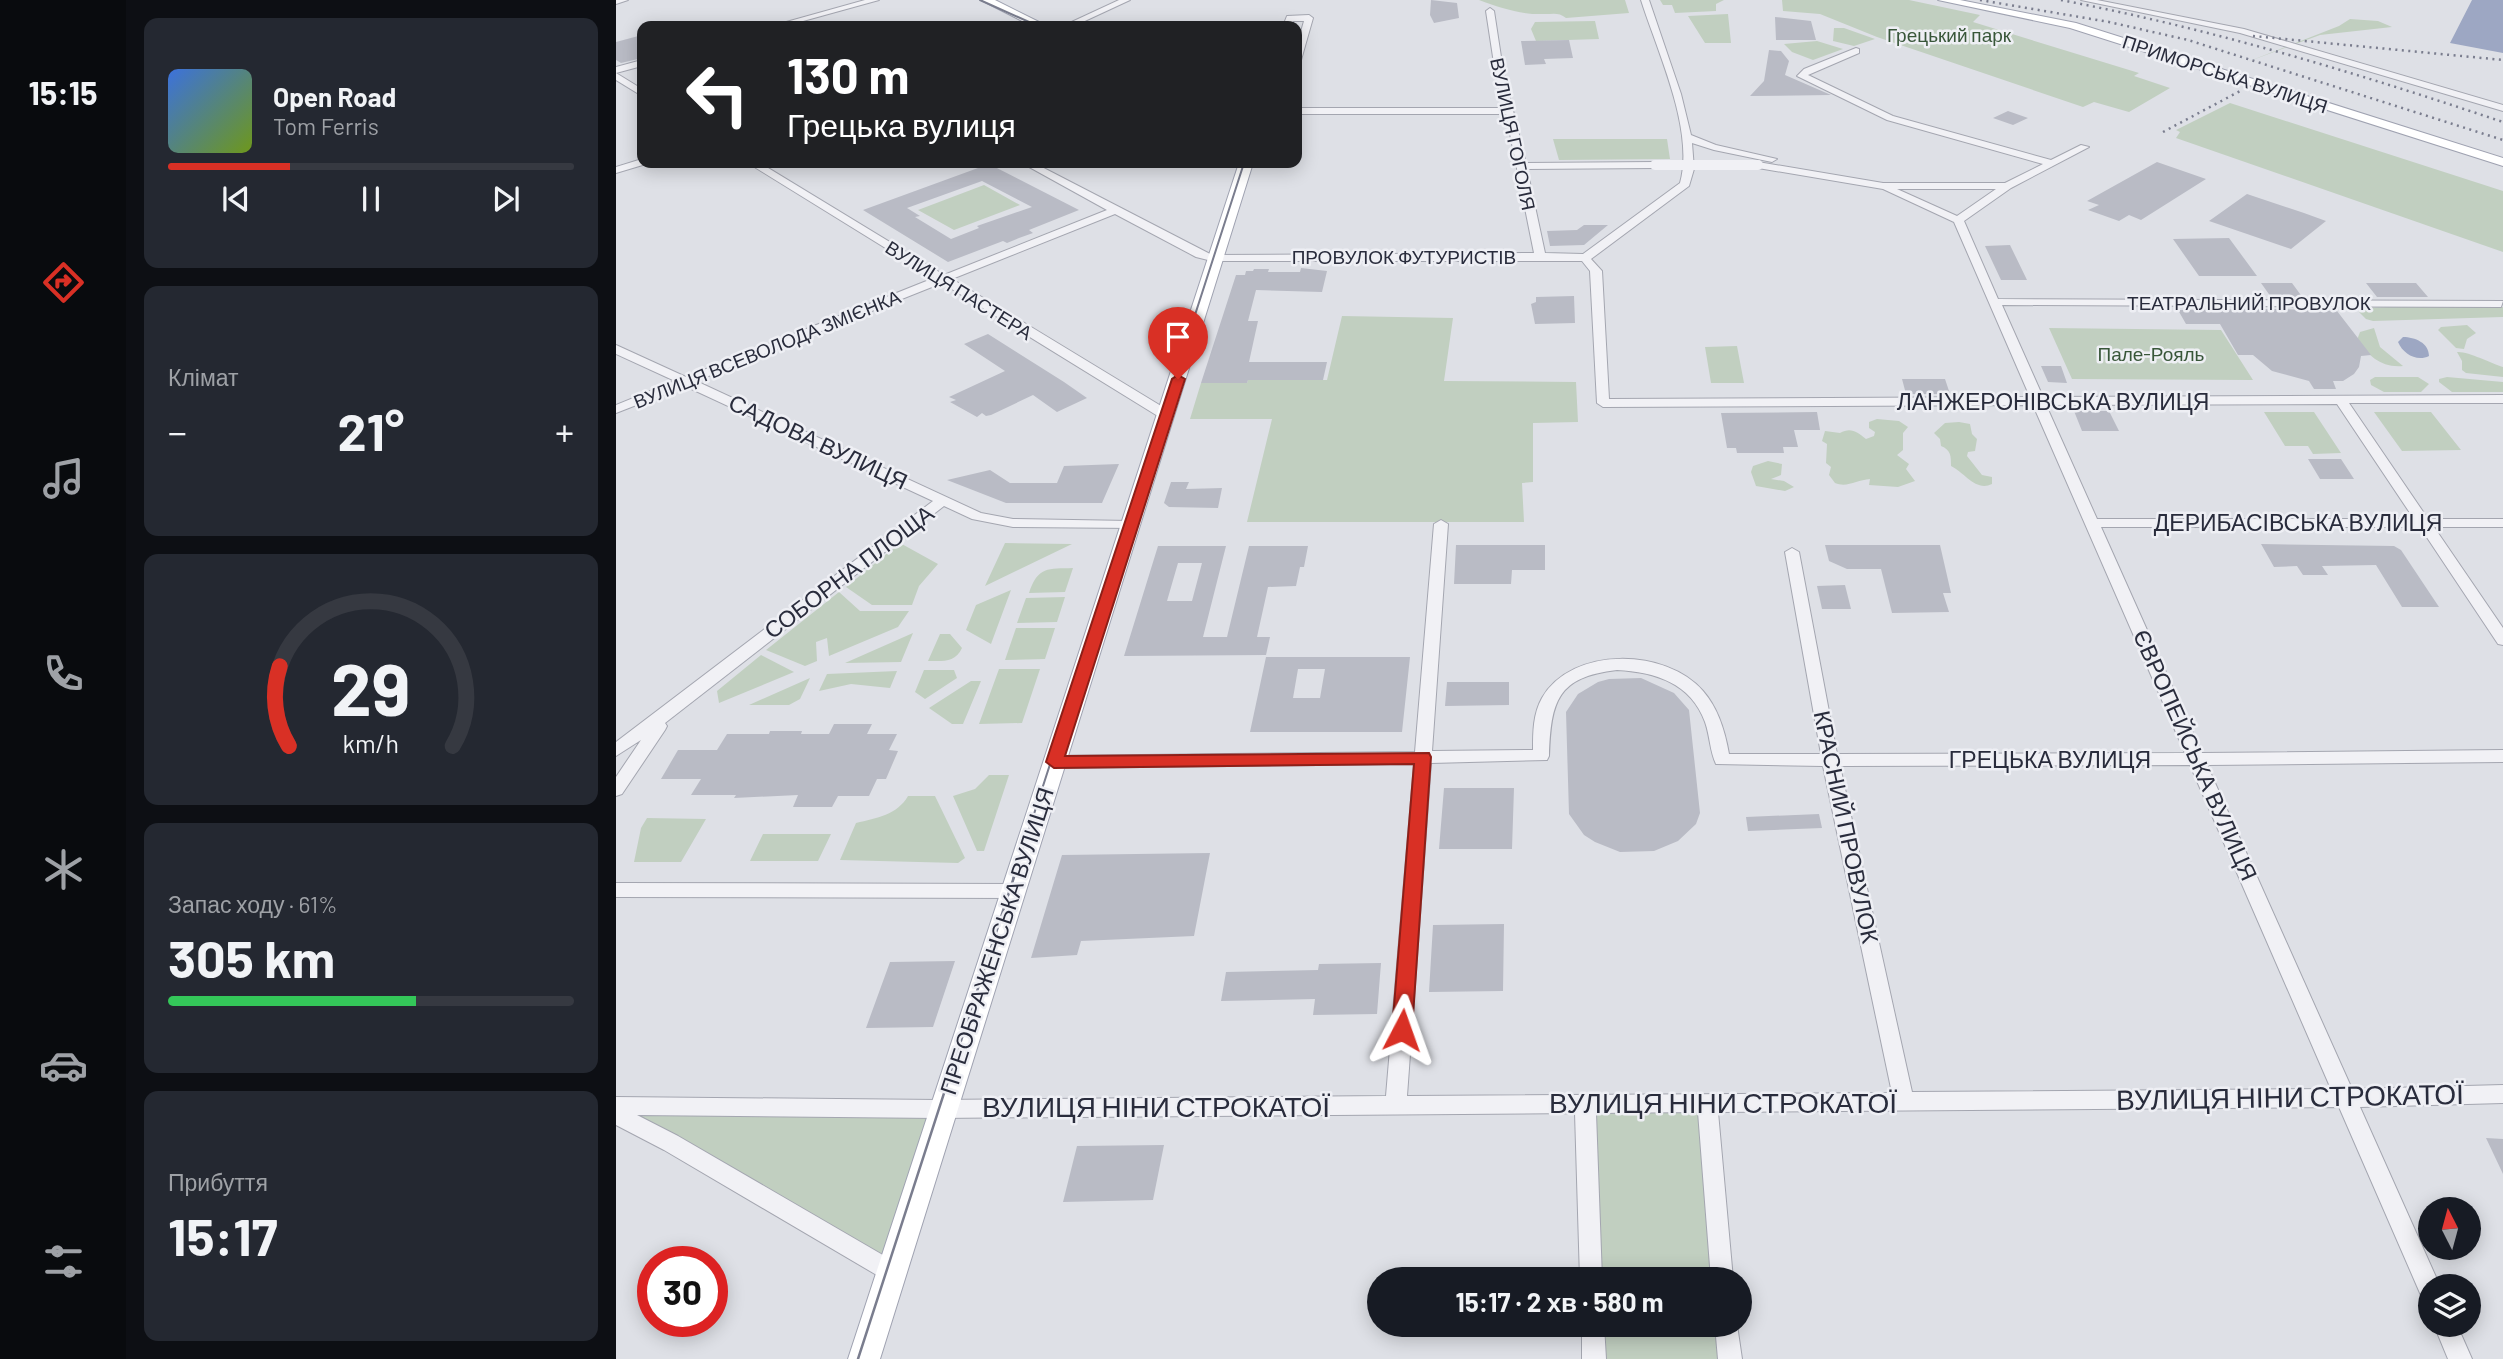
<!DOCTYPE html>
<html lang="uk">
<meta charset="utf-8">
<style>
body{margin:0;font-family:Barlow,sans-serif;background:#242831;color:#f1f3f6;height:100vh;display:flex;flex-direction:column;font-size:26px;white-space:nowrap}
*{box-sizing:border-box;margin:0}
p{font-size:23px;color:#9ea1a6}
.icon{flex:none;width:38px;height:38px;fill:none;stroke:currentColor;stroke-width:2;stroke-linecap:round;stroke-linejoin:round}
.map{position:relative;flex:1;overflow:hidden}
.drawer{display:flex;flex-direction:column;gap:18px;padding:18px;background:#0d0f14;width:490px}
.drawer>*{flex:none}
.guide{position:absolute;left:21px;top:21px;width:665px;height:147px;border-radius:14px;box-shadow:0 4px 18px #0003;background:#202124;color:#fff;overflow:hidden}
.needle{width:46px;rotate:354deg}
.fabs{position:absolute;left:1802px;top:1197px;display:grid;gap:14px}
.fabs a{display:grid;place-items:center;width:63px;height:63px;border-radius:50%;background:#171b24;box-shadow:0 4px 18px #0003;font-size:35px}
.speed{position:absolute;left:21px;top:1246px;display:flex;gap:14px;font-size:35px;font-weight:700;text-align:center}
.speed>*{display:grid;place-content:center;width:91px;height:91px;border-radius:50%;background:#171b24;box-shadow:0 4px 18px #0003;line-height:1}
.speed .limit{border:10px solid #d22;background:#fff;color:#111}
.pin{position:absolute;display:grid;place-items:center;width:60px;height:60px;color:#fff;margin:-72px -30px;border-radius:50% 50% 50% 0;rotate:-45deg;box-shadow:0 0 7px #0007}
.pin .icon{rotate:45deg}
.me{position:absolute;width:77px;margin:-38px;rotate:4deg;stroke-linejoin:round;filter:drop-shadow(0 0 5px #0008)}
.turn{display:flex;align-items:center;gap:24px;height:147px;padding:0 35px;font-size:32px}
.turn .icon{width:91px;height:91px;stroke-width:2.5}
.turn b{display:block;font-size:49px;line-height:60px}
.big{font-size:52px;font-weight:700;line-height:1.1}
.drawer .tile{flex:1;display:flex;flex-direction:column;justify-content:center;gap:10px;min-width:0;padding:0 24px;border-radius:14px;background:#242831}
.drawer .dial{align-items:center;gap:0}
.dial svg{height:182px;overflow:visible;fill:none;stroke:#363941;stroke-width:7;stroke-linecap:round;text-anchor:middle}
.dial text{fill:#f1f3f6;stroke:none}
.song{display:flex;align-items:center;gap:21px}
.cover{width:84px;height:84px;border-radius:10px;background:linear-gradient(135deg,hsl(220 70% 55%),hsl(80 70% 35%))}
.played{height:7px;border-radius:4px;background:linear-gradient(90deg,#d93025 30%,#363941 30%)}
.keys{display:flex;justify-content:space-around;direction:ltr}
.heat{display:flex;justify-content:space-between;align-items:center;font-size:38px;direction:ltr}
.charge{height:10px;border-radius:5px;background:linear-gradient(90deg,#34c759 61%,#363941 0)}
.trip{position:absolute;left:751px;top:1267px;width:385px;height:70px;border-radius:35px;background:#171b24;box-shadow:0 4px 18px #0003;font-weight:700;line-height:70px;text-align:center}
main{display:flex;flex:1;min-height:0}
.dock{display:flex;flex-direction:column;width:126px;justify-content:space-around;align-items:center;background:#090b0e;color:#9ea1a6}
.dock .icon{width:49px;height:49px}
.dock .active{color:#d93025}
.dock b{font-size:32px;color:#f1f3f6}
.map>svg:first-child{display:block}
</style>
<main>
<nav class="dock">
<b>15:15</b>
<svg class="icon active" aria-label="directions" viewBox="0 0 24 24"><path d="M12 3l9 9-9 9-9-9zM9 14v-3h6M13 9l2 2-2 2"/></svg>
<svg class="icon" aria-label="music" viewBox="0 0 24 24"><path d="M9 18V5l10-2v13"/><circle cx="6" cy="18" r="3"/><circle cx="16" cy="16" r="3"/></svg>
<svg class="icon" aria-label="phone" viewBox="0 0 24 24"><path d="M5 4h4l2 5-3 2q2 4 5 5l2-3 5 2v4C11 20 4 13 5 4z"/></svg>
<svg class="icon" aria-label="climate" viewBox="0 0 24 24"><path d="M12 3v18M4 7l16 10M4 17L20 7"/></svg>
<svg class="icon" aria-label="car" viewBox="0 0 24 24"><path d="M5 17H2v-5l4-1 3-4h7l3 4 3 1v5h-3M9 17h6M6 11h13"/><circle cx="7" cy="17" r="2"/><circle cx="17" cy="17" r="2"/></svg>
<svg class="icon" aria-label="filters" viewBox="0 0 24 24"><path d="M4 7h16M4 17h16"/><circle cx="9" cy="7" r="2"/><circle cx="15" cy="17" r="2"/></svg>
</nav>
<section class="drawer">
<div class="tile">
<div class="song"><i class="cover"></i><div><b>Open Road</b><p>Tom Ferris</p></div></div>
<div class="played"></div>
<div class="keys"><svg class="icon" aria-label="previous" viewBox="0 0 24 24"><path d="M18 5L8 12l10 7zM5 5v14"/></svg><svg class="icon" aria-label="pause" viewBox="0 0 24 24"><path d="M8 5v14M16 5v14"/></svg><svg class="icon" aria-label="next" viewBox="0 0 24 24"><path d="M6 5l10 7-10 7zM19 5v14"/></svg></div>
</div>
<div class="tile"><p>Клімат</p>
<div class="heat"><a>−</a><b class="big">21°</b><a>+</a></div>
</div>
<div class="tile dial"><svg viewBox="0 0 100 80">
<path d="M14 69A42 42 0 1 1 86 69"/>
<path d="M14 69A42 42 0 0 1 10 34" stroke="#d93025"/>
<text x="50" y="56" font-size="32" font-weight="700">29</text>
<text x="50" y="72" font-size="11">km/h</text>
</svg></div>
<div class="tile"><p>Запас ходу · 61%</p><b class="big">305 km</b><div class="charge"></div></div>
<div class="tile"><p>Прибуття</p><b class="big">15:17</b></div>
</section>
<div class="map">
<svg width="1887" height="1359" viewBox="0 0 1887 1359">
<rect width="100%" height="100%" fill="#dee0e6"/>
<path fill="#c1cfc0" d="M863,0H1009L1013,13L950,18C943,12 937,14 929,14C905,15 885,8 863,0Z
M1044,0H1108L1100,4V11L1059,13L1056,5H1047Z
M1166,0H1293L1364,15L1357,22L1523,73L1518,76L1554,88L1513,112L1478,102L1467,107L1261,37L1204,14L1167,11Z
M1112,14L1115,43H1089L1072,16Z
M1734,19L1762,21L1776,27L1704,35L1631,62L1723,26Z
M979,21L983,39L920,41L915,29L919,22Z
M1218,28H1228L1259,39L1238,46L1217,41Z
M1201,41L1227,49L1197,60L1176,52L1168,44Z
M1614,103L1887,191V252L1560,138L1564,132L1560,130Z
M937,139H1051L1054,159L943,160Z
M368,185L404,205L338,230L302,210Z
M1772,307H1887V317L1757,321L1750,319L1743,312L1745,308Z
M726,316L837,318L828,381L960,382L962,422L917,423V482L906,483L908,522H631L656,419H574L585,383H631L632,380H711Z
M1851,325L1860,333L1851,339L1848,349L1840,348L1822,330L1825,327Z
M1433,328L1605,330L1637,380L1456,379Z
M1758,328L1764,347L1787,366C1765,368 1753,356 1741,340L1744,332Z
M1121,346L1128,383H1095L1089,347Z
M1841,352C1852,351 1874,363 1887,367V377L1850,373L1846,370V361Z
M1759,377H1802L1813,384L1805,392H1768L1755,385L1754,380Z
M1831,377L1887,382V392H1836L1823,382V379Z
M1648,412H1698L1725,453L1697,454L1692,446H1669Z
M1758,412H1815L1845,450L1786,451Z
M1261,419L1283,421L1292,427L1287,433V450L1281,455L1293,464L1290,469L1299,481L1282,487L1253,485L1254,479C1241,480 1231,488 1219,483L1213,475L1215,467L1210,463L1211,444L1206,441L1209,431L1224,433C1235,427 1241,432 1250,439L1258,436L1259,432L1253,428V422Z
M1343,422L1354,424L1356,434L1361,439L1359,451L1352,452L1351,456L1366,475L1376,477V484C1360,492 1349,473 1335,466C1335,456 1335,450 1325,446L1324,439L1318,433L1329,423Z
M1152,461L1166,464L1165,475L1155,479L1168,481L1178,487L1169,491L1140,486L1135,472L1137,466Z
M284,543L322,564L303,586L296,605H256L230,587Z
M389,543L456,544L369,586Z
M457,568L449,592L413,593C422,566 432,569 457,568Z
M395,590L375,644L350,630L360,605Z
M223,592L244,611H293L282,627L213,656L211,638L200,642L201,661L189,666L150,650Z
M449,597L441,622L401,623L410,598Z
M400,628H439L429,659L389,660Z
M297,633L285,662L229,663Z
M324,634H334L346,648C339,663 327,661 312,661Z
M145,655L178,672L103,703L101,691Z
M383,669H424L406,723L363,724Z
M308,670H338L341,678L309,699L299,692Z
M281,671L274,688L235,684L203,691L211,674Z
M194,678L184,699L173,705H133Z
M355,681H365L347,724H336L313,708Z
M373,775H393L368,851H361L337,796L359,789Z
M292,796H319L349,858L342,863L224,860L240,823C261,818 281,815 292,796Z
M31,818L90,819L65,862H18L25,828Z
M147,834H215L202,861H134Z
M1089,1105L1105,1279H981L973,1107Z
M0,1106L328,1109L276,1273Z
M983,1325H1109L1112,1359H985Z"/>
<path fill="#9da7c3" d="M1856,0H1887V53L1834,43Z
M1787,337C1799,337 1813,343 1813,356C1801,362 1787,354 1782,342Z"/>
<path fill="#b9bbc5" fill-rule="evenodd" d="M815,0L841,3L843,18L818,23L814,15Z
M1159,17L1195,21L1200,40H1160Z
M26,35V58L5,63L0,60V42Z
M953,40L957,58L928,59L930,64L909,65L905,41Z
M1153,50L1165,51L1173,61L1169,75L1215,95L1134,96L1148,81Z
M1392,111L1412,118L1397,125L1377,118Z
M1541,162L1590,179L1525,220L1513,215L1503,221L1472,210L1483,205L1471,201Z
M373,164L463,210L413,230L417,233L403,238L391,243L387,241L332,262L247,210ZM366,181L416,207L361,226L363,228L335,239L299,217L304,216L291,208Z
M1631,194L1688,213L1710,221L1675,249L1593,221Z
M968,225H992L968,245L934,246L931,231L961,230Z
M1613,238L1641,276H1583L1557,239Z
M1394,245L1411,280H1385L1369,246Z
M685,268L711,271L706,292L640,290L632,321H642L633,362H711L707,380H632L631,383H585L620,275H629L630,271H637L638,269H653L652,272H684Z
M1645,283H1676L1687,298L1655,297Z
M1750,283H1800L1812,297H1761Z
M958,296L959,323L919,324L915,304L920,302V297Z
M1663,309L1721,311L1755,355L1745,356L1743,367L1738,374L1727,381H1717L1720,389H1698L1693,381L1656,371L1637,355H1622L1604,324H1570L1562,310Z
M372,334L448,382L471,398L441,412L417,395L375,415L370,416L366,413L361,417L334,402L340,400L333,397L389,371L348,344Z
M1425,366H1445L1451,383L1432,382Z
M1286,379H1329L1334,394H1290Z
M1458,411H1493L1503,431H1466Z
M1201,412L1204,430H1178L1182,447H1167L1168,453H1121L1120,448H1111L1105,413Z
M1692,459H1725L1738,479H1704Z
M503,464L486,503H390L331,480L374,470L394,483H441L448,466Z
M555,482H573L570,489L606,488L602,508L553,507L548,503Z
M1645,544L1778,546L1785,550L1823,607H1786L1760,565L1706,566L1712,575H1687L1681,566L1658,567Z
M840,545H929V570H896L895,584H838Z
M1209,545H1324L1335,593H1327L1333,612L1276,613L1265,569H1231L1213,561Z
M542,546H610L587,637H611L633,546H692L688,567H684L680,586L652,587L641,637H654L650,655L508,656ZM562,563H586L576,601H551Z
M1229,585L1235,609H1206L1201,586Z
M650,657H794L786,732H634ZM682,669H709L704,698H677Z
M1025,678L1058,693L1073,710L1084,813L1080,824L1062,841L1038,851L1004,852L979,842L968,835L953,814L950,712L962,694L982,682L993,679Z
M831,682H893V705L829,706Z
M218,724H256L251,734H281L273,750L282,751L270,779H261L253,796H222L216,807H177L182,795L118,798L120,795H75L85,779H45L62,750H101L111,734H153L154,731H186L185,734H213Z
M828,788H898L896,849H823Z
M1203,814L1206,828L1132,831L1130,817Z
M594,853L578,936L465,941L461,955L415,958L446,855Z
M888,924L887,991L813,992L817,925Z
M339,961L317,1027L250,1028L274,962Z
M765,963L761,1014L697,1015L699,999L605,1001L610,972L702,970L703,964Z
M1870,1138L1887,1139V1174Z
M548,1145L537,1200L447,1202L461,1146Z"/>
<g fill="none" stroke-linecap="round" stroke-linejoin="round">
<g stroke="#a4a6b0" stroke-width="2">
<path id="minor" d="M0,0H12L0,4Z
M249,0H263L169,26H156Z
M503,0H514L458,26H447Z
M1025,0H1033L1065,94L1075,135L1100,145L1161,159L1156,162L1098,150L1076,143L1078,169L1073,186L975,259L986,271L993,399L1414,397L1338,222L1267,189L1142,168L1137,165L1142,162L1267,183H1389L1427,164L1271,120L1181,76L1188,69L1240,48L1243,49V53L1192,75L1277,116L1435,160L1465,145L1473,147L1395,188L1348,221L1382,299L1887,301L1885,307L1386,305L1427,397L1887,395V403H1733L1812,519H1887V527H1818L1887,628V645L1882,644L1804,527H1485L1586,753L1887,750V762L1591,765L1736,1089L1887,1085V1103L1744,1107L1824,1286H1815V1303L1807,1300L1723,1107L1102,1112L1117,1279H1095L1082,1112L980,1113L986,1279H964L959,1113L322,1118L21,1115L62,1136L284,1265L287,1273L284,1281L276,1284L48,1150L0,1125V1097L322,1100L770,1096L798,764L438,768L432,766L430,762L432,758L438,756L799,752L818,524L825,520L832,524L816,751L917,750C917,732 917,714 926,698C956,646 1050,648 1087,691C1102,708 1109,731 1113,754H1205L1169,552L1176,548L1183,552L1221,754L1569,753L1417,405L987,407L981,403L974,271L966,261H596L580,257L499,214L336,279L555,412V418H545L326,283L80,381L365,513L397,519L514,521L521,525L519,528L397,527L356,519L328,506L49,723L51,726L49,730L6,794L0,796V777L25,740L0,756V742L317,501L69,386L0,413V405L59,381L0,354V345L70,377L318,278L132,163H144L328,275L491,210L406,163H418L596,255L918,253L890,114H681V108H888L879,70L870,11L874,8L878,11L887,70L910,163L1039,162L1044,165L1039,168L911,169L929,253L967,254L1064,183C1079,130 1041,51 1025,0ZM1281,189H1380L1341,216ZM1721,404L1798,519H1481L1430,405ZM1001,670C1039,672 1075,683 1089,722C1094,736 1094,752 1100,764L1207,766L1276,1093L791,1096L815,763L931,760L933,756C935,701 941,677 1001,670ZM1574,765L1715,1089L1296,1092L1224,766Z
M1465,0H1481L1628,29L1887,105V111L1624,33Z
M693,15L697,18L685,60L681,63V46L688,21H677L675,26H667L671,16Z
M26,60V66L0,73V67Z
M0,73L26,89V96L0,80Z
M26,159L30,164L0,173V167Z
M0,883L397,884L403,886L406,891L403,896L397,898L0,897Z
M966,1325H988L990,1359H966Z
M1099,1325H1121L1126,1359H1102Z
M1818,1325H1841L1856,1359H1832Z"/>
</g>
<g stroke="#9fa2b1" stroke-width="2">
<path id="major" d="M365,0H379L431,26H416Z
M1322,0H1344L1460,23L1887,158V166L1454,28Z
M623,163H637L264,1359H232Z"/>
</g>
<use href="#minor" fill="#f1f1f5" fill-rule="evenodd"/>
<use href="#major" fill="#fff" fill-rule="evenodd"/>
<path stroke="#7a7d8e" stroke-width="2" d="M364,0L422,26
M397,879L628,163"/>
<path stroke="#7a7d8e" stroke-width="2.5" d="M242,1359L398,877"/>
<path stroke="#7a7d8e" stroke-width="2.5" stroke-dasharray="2 4.5" stroke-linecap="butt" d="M1364,0L1493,22L1572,40L1887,140
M1445,0C1596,29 1741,73 1887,122
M1637,36L1887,60
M1547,132L1626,90"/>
<g stroke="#a4a6b0" stroke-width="10" stroke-linecap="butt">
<path id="minor-bridge" d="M1039,165H1142"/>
</g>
<use href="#minor-bridge" stroke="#f1f1f5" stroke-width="10"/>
</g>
<path fill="#d93025" stroke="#8d1f18" stroke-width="2" d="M562,375L569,379L449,756L813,753L815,757L796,1030L793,1036L786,1038L779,1036L776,1030L798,764L438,768L430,762L556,379Z"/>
<g text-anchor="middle" stroke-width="5" stroke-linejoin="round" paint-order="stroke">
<g font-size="19" fill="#385639" stroke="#eeeff4">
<text x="1333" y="42">Грецький парк</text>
<text x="1535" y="361">Пале-Рояль</text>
</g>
<g font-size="19" fill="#292c3c" stroke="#eeeff4">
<text transform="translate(1609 74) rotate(18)" y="7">ПРИМОРСЬКА ВУЛИЦЯ</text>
<text transform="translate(897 134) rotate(78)" y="7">ВУЛИЦЯ ГОГОЛЯ</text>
<text x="788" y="264">ПРОВУЛОК ФУТУРИСТІВ</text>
<text transform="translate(343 290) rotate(32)" y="7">ВУЛИЦЯ ПАСТЕРА</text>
<text x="1633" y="310">ТЕАТРАЛЬНИЙ ПРОВУЛОК</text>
<text transform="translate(151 349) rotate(-22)" y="7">ВУЛИЦЯ ВСЕВОЛОДА ЗМІЄНКА</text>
</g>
<g font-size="23" fill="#292c3c" stroke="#eeeff4">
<text x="1437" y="410">ЛАНЖЕРОНІВСЬКА ВУЛИЦЯ</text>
<text transform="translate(202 442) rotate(25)" y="8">САДОВА ВУЛИЦЯ</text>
<text x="1682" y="531">ДЕРИБАСІВСЬКА ВУЛИЦЯ</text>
<text transform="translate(233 572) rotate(-37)" y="8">СОБОРНА ПЛОЩА</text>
<text transform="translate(1579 755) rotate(66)" y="8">ЄВРОПЕЙСЬКА ВУЛИЦЯ</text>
<text x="1434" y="768">ГРЕЦЬКА ВУЛИЦЯ</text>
<text transform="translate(1230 827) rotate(78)" y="8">КРАСНИЙ ПРОВУЛОК</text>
<text transform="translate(381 941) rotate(-72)" y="8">ПРЕОБРАЖЕНСЬКА ВУЛИЦЯ</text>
</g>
<g font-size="28" fill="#292c3c" stroke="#eeeff4">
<text transform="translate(1674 1097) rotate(-1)" y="10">ВУЛИЦЯ НІНИ СТРОКАТОЇ</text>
<text x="1107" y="1113">ВУЛИЦЯ НІНИ СТРОКАТОЇ</text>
<text x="540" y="1117">ВУЛИЦЯ НІНИ СТРОКАТОЇ</text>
</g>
</g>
</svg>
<div class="fabs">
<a><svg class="needle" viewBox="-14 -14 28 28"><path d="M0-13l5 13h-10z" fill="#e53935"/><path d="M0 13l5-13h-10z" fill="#9ea1a6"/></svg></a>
<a><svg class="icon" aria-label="layers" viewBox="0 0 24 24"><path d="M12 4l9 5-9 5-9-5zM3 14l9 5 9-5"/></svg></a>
</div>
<div class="speed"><div class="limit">30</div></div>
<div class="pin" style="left:562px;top:379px;background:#d93025"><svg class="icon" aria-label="arrive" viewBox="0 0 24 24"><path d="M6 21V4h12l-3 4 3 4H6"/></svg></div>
<svg class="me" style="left:786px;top:1030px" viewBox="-20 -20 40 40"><path d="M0-17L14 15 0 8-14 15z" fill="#d93025" stroke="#fff" stroke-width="4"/></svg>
<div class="trip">15:17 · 2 хв · 580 m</div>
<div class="guide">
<div class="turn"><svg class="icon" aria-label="left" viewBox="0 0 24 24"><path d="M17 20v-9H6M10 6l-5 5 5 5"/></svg><div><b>130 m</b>Грецька вулиця</div></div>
</div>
</div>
</main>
